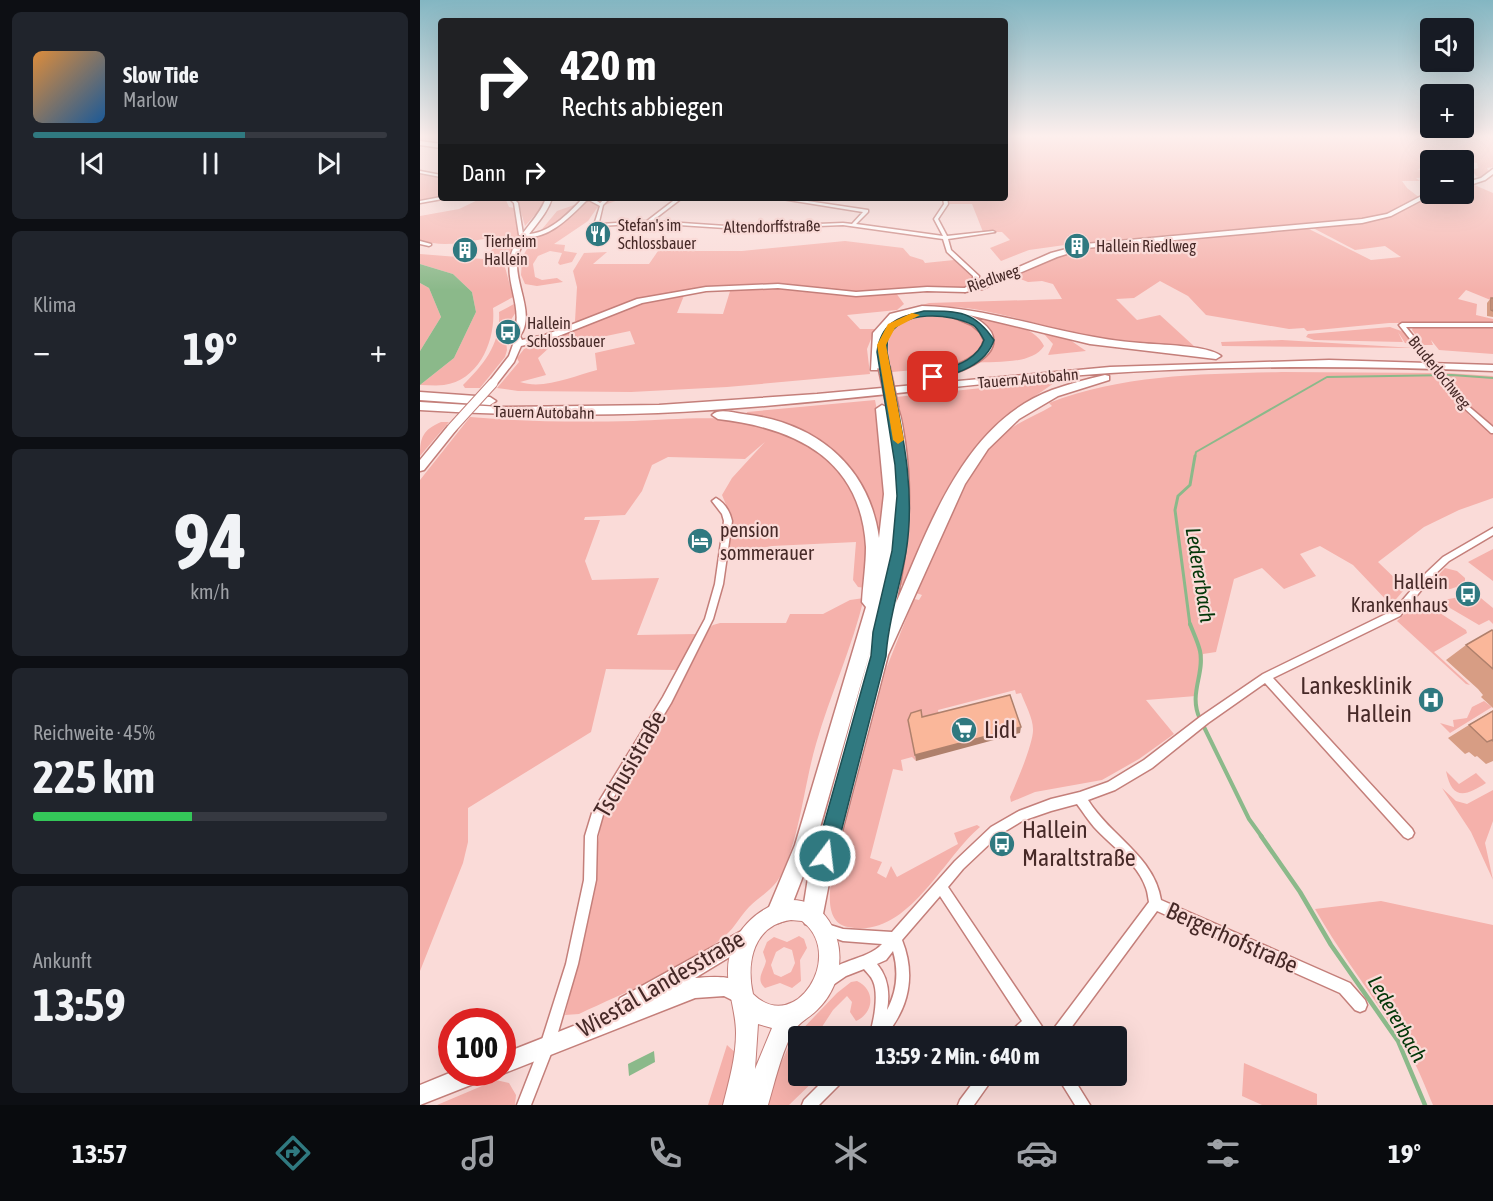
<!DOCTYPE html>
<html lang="de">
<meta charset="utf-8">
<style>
body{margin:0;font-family:"Asap Condensed",sans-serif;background:#20242c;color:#f1f3f6;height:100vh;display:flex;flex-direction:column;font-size:22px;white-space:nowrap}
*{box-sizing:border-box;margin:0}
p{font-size:20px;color:#9ea1a6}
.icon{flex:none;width:33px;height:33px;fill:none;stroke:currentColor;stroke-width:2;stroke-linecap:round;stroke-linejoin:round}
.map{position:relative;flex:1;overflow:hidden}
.panel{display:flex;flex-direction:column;gap:12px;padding:12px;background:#0d0f14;width:420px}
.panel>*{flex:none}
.hud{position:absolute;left:18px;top:18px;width:570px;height:183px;border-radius:6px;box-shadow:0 6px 24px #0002;background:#202124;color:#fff;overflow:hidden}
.fabs{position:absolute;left:1000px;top:18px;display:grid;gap:12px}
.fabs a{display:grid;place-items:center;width:54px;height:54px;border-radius:6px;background:#171b24;box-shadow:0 6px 24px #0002;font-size:30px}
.speed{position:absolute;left:18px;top:1008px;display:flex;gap:12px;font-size:30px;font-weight:700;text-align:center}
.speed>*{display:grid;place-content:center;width:78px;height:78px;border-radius:50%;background:#171b24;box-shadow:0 6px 24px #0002;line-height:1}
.speed .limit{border:9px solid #d22;background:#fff;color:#111}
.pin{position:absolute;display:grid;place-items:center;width:51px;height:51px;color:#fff;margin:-26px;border-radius:12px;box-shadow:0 3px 9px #0006}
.me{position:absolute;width:66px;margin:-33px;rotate:15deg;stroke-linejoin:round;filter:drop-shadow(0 0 4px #0008)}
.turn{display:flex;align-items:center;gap:21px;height:126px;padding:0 24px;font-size:27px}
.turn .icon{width:78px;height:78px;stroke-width:2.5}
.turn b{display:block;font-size:42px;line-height:51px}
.then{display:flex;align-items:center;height:57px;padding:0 24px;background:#0003;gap:12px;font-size:22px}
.big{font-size:45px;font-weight:700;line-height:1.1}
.panel .widget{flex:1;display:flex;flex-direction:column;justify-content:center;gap:9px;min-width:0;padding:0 21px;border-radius:9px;background:#20242c}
.panel .dial{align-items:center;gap:0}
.dial b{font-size:78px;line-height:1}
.song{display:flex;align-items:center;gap:18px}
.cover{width:72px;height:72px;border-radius:9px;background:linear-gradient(135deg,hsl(30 70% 55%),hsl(210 70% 35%))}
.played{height:6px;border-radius:3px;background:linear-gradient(90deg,#307980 60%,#363941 60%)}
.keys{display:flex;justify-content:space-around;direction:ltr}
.heat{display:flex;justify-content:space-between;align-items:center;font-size:33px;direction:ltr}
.charge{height:9px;border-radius:4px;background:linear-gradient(90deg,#34c759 45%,#363941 0)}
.trip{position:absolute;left:368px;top:1026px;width:339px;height:60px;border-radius:6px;background:#171b24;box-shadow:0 6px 24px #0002;font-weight:700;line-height:60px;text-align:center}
.menu{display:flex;height:96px;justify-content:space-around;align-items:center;background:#090b0e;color:#9ea1a6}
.menu .icon{width:42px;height:42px}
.menu .active{color:#307980}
.menu b{font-size:27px;color:#f1f3f6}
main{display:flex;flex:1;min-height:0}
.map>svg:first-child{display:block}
</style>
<main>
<section class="panel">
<div class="widget">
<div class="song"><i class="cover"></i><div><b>Slow Tide</b><p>Marlow</p></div></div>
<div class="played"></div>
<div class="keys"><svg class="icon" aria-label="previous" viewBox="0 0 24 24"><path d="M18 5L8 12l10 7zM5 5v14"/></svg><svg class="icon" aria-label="pause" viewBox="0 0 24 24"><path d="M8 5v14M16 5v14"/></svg><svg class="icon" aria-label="next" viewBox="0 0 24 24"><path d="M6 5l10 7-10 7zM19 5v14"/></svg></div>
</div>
<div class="widget"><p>Klima</p>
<div class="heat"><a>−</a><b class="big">19°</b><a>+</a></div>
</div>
<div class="widget dial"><b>94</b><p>km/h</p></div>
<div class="widget"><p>Reichweite · 45%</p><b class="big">225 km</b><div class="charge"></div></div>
<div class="widget"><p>Ankunft</p><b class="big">13:59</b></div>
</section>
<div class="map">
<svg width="1073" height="1105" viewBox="0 0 1073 1105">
<rect width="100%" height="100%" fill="#fadbd8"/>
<path fill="#f5b1ab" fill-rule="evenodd" d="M585,135H1073V167L1067,168L1069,172L1061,178L1056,176L1052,170L1058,168L1057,163L1014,158L1016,160H1011V167L997,169L1011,174V177L996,178L1000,181H982L987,188L1000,198L970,213L951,218L652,244L609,250L581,261L570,248L590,240L582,232H563L552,204H528L527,198H585Z
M0,174L21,177V198L0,201Z
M1052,184L1073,193V301L1046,290L1038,299L1057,304L1056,315L1073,319V323H969L887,331L884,328L869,329L786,315L768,296L740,281L714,298L696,299L717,320L740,315L775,347C740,345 705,344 670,337C606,324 543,294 478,312L509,303L642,299L633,284L622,281L608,282L590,275L635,256L672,246L883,228L889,229L951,260L981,257L965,246L935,250L893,228L966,218L1012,194H1044V186Z
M58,198H85L89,207L95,208L99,238L85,267L93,297L73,308C76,339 60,380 24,385C16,386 8,385 0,385L34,358L56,312L52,292L33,274L0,264V254L63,259L85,236C56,238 30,250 0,240V216L39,209L60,199Z
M97,198L125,199L121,208L105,226Z
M174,198H197L198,200L177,208L168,221L134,244L145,245L144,251L157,253L152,262L140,265L138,263L142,253L130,251L118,256L113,264L115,277L122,280L137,278L143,282L117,286L105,284L101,275L102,258L109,245L137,211Z
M425,241L483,248L490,256L503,260L505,263L534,260L550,272L554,282L540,289L436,293L340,284L284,288L230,297L160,322L155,321L157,287L153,271L164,253L187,252L173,264H229L238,251H322Z
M0,283L9,288L21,317L0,351Z
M356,287L404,293H476L484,304L477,310L427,315L440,329H455L447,349L450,374L307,387L211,392L98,391L77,388L99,362L97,358L104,349L132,338L129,344L131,346L118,358L126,375L100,382C124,390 153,376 177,370L175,353L215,344L210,331L172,339V337L146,339L143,334L217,303L265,293L257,313L303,314L311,288Z
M94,304L96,312L85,329L87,350L85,357L60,388H45L43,385C65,363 81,343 79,312Z
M512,315C534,316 550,318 563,336L561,349C540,370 501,369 472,372C461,333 473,320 512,315Z
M549,316C572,317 614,324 624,346C612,365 576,361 555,363L572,342Z
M1073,326V354L1019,350L1011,340L1013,345H1003L992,330L993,327Z
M970,327L984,332L994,344L985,343L978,332L983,342L894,340L886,337L888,334Z
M624,334L650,340L666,351L628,355L633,344Z
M862,340L995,348L802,346L801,342Z
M862,372L1015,373L1050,416L1073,434V498L1039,510L1004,527L958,562L983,586V591L971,605L933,565L900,546L880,554L896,576L864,589L842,568L814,579L796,652L783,654L776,696L726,700L754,734L719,759L682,780L615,792L591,802L590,797C596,784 614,742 613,729C613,718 605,704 601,693L596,694L595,690L518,710L520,719H492L489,727L496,761L492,757L481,760L483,771L473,769L450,858L462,862L457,873L466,878L471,866L477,877L538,844L534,833L557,825L560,827C522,859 487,940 428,927C407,923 409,898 411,881L466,669L494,599L499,600L502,595L496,593C512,545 541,476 577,439C591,425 615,416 632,406L629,403C704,374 783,374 862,372Z
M1026,373L1073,376V429L1047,404Z
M638,380C617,396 594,408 575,426C531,466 506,530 484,584L480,586L486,455L476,397Z
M455,400L463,442L466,479L461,556C457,538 454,519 449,502C431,448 378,422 326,414L327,412Z
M50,417C104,422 159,422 214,421C255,420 312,413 350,427C381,437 409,454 427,482C447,512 446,553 446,588L438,587L433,580L436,542L352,546L306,554L310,528L309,512L302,495L312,478L345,442L325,459L248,457L232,465L222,491L205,515L165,517L164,520H180L165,561L172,580L239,578L217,635L277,634L258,670L186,669L171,732L48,808V842L43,863L0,971V480Z
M21,422H29L0,456C0,437 3,430 21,422Z
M1073,549V581L1048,562Z
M1025,568L1037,571L1045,578V582C1034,590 1020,593 1008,586Z
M1056,594L1073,608V624L1069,620L1059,625L1018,601Z
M444,598C432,648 410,695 396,744C384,785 380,837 361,875C353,890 340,896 329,907C321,915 315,927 306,935C268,968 205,992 159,1014L145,1015L161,951L182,817L251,700L286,631L293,625L300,623H366L370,614H403L430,600Z
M1000,600L1046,630L1047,633L1014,652L1050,685L1046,684L977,621Z
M1064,701L1072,707L1030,733L1020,723L1034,727L1033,720L1047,718L1052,707Z
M1026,771L1039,784L1056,773L1066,783C1046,796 1032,801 1026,771Z
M1022,788L1036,801L1047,804L1073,790V821L1065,843L1073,880L1051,832Z
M961,901L1073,925V1105H1013C1007,1091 1001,1075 994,1062C964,1009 925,962 895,909Z
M379,936L384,939L387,948L380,960L381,981L372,988L360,983L345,988C335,979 344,971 346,961L343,952L347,942L354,937L367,942ZM364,947L372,950L375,963L371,972L361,977L354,974L351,965L356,952Z
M437,981C456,990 454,1013 436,1021L430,1012L432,1002L427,996L413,1010L396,1036H378V1076H399L369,1105H348L358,1070L371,1041L417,993L431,982Z
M307,1045L319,1056L309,1105H288Z
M824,1063L897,1094V1105H842L822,1096Z
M76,1080L89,1083L96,1095L95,1105H17Z"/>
<path fill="#8bb98a" d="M0,264L33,274L52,292L56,312L34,358L0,385V351L21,317L9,288L0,283Z
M234,1051L235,1062L209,1076L208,1064Z"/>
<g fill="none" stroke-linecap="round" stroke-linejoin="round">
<path stroke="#8bb98a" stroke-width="2" d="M775,457L776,452L907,377L1032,375L1073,378"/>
<path stroke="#8bb98a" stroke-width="3" d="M770,625L755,510L758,496L770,485L775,456"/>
<path stroke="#8bb98a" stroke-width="4" d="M770,624C773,632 778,642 780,651C785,674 768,694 780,719
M783,725L829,819L842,837"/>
<path stroke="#8bb98a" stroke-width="4.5" d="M841,836L880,892L911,945L978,1041L1005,1105"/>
<g stroke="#c47f7a" stroke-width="3">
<path id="street" d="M0,171L21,175V177L0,173Z
M21,197L28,198L0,203V201Z
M89,198H93L98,203L103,234C127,236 147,215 162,199C170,197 174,199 180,203L186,198H190L183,205L179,222L181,224L227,221L257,198H262L232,221L321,227L423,223L432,224L443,212L356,198H367L448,210V212L436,224L523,236L514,219L524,204L523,198H527L528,204L518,219L527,236L573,231L575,232L528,239L531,250L559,276L558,285L545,292L542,290L543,289L553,283V276L527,252L523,239L423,225L321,229L228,223L180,226L175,222L180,206L169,200L166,201C149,218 124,244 99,235L94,203Z
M0,241L11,244V245L9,246L0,244Z
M1073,323V327H986L999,343L996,345L994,344L979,325L982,323Z
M1024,377L1026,378L1047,405L1073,427V433H1071L1043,407L1021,379Z
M296,498C305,503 310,512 312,521L303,584L293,619L251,703L183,815L177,836L176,880L158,964L134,1046L111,1105H97L120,1046L146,964L164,880L165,836L172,813L243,697L285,619L295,584L304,521L302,514L292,501Z
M1073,528V535L1029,561L1012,577L980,616L853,678L992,829L994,833L992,837L988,839L984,837L845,683L788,723L732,768L695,790L668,800C690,836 734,856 741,900L930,983L945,1000L947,1005L945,1010L940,1012L935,1010L920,993L737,911L645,1036H630L632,1031L729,902C728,898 728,893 726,888C718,863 691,846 674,827C668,820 663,812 657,804L631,811L602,821L579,835L543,869L528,887L625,1031L627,1036H612L609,1032L605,1036H589L591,1031L602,1021L520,896L482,940C496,975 489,1008 465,1036H449C454,1022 459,994 453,981C451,976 447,973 444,969L426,976L410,987L405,985L403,980C412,959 447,961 462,944L423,941L400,933L398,929L400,925L404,923L423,929L472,932L535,861L571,827L599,811L631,799L660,792L688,782L724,760L780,717L843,674L974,610L1006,573L1023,557ZM473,951C479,972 477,991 467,1010C470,993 468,977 457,964L466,960Z
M408,1076H425L423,1081L399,1105H382L384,1100Z
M558,1076H573L571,1081L554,1105H538L540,1100Z
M637,1076H652L670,1105H655Z"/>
</g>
<g stroke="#c47f7a" stroke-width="3">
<path id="secondary" d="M0,141L21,144V148L0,145Z
M1073,169V174L1065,180L1044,187V183L1061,178Z
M1011,191L1013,194L971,216L942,223L666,248L637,257L562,289L545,292L507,291L436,296L358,288L286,291L222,303L131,339L101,346L94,362L76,385H70L68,383L89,356L96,336L94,334C103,308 86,285 90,259C94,236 118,221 126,198H132C125,222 98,238 97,263C96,287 115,315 100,336L102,340L125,335L217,299L286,287L358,284L436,292L507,287L545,288L557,285L631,253L665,244L942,219L967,214Z
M32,425L37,428L36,430L4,470L0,471V460L28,426Z
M325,929L331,932L334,938L331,944L275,978C294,977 323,973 332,995L329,1002L322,1005L304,996L275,998L82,1074L78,1072H82V1054L199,1008L197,1005L200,998Z
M32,1072H69L66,1079L0,1105V1085Z"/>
</g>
<g stroke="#c47f7a" stroke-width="2">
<path id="primary" d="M371,900C387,900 400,907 409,921C427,950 421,987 397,1010C388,1019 377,1023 371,1035C360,1058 355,1081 348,1105H303C309,1081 316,1057 316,1033C316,1011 307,990 308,969C309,934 337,905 371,900ZM371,920L382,921C426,954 376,1036 333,994C326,963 333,925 371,920ZM338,1024L352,1028L335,1069Z"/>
</g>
<g stroke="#c47f7a" stroke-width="3">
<path id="highway" d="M502,306C577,308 646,338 720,343C739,345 788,345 801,356L796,359L670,344L549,315C558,319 566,324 571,332C585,359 532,375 513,380L507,377L509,375C527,367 559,362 564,340L560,332L552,325L533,317L534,313C510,312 474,308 462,335C459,343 461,359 461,368L459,370H451L453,333L470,314Z
M909,360L1073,365V371C927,365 781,365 636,377C503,389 371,407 238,413C158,416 79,415 0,410V402L81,407L239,405L397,394L690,367Z
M685,375L689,376V380L638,396L599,419L568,449L545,484L468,655L410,878L401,924L393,927L385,924L382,916L388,878L451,648L395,845L366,920L358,923L350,920L347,912L375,845L446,607L442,602C443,584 446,565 446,547C441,459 376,428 298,419L292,415C299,408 313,413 323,414C395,422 449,465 459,538L464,494L456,409L462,405L468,408L473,405L477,406C482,417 483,431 485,442C493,498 488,549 476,603C510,525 544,423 632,390C649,384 667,379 685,375Z
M0,392L70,397L76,401L70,405L0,400Z"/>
</g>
<use href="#street" fill="#fff" fill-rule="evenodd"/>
<use href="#secondary" fill="#fff" fill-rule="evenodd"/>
<use href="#primary" fill="#fff" fill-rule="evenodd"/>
<use href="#highway" fill="#fff" fill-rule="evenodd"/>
<g stroke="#c47f7a" stroke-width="9" stroke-linecap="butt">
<path id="street-bridge" d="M996,343L1024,379"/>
</g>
<g stroke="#c47f7a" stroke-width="11" stroke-linecap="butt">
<path id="secondary-bridge" d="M32,428L73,383"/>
</g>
<g stroke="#c47f7a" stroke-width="14" stroke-linecap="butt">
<path id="highway-bridge" d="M464,367L473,409"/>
</g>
<use href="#street-bridge" stroke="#fff" stroke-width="7"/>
<use href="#secondary-bridge" stroke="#fff" stroke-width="9"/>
<use href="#highway-bridge" stroke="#fff" stroke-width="11"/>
</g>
<path fill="#d79d84" d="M1071,298H1073V317L1067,316V303Z
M1073,631V708L1061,697L1063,695L1058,689L1026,660L1046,645Z
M1073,710V761L1066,764L1057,756L1055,757L1049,752L1045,754L1028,738Z"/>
<path fill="#af806c" d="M601,727L600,733L496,761L495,755Z"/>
<path fill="#fab79a" stroke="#af806c" stroke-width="1.5" d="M1071,298H1073V311L1071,310Z
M1072,630L1073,631V669L1046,645Z
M590,695L601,727L495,755L488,720L491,713L501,710L502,717Z
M1073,711V741L1072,740L1067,742L1049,725Z"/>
<linearGradient id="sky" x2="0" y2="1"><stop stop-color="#83b6c2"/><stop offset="0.47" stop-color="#fdefed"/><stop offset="1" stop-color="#fdefed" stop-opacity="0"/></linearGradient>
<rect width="1073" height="290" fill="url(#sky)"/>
<path fill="#307980" stroke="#1f4f53" stroke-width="1.5" d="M504,311C537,311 554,310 574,340C566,365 537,374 513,380L508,377L510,375C530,367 557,362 564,340C561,335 558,328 553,325C530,313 481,309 468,338C467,341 467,348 467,352C479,418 497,485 486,552C480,587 468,620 466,656L415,856L412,863L405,865L398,863L395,856L451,656L453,632L472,551L477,496L475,465L457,352C461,323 478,317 504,311Z"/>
<path fill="#f59e0b" d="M492,313L500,315L475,328L466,345L484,440L478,444L473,440L457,345L468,324Z"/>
<defs>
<g id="restaurant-disc" transform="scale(1.35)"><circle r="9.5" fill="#307980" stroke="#fadbd8"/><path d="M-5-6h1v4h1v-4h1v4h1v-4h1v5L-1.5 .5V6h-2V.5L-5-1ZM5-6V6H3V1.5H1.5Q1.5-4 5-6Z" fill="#fff"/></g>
<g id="building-disc" transform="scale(1.35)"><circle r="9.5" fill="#307980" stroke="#fadbd8"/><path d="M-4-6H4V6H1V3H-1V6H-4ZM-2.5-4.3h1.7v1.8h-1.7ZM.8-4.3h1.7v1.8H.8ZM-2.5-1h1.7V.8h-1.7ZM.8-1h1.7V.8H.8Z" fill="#fff"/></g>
<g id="bus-disc" transform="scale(1.35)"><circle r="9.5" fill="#307980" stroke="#fadbd8"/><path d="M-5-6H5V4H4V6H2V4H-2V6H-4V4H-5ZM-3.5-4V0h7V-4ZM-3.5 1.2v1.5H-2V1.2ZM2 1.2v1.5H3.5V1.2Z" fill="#fff"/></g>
<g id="hotel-disc" transform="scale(1.35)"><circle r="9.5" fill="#307980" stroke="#fadbd8"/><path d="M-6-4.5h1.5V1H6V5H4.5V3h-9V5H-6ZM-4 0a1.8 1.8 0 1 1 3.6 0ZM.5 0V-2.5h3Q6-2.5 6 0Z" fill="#fff"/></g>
<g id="hospital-disc" transform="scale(1.35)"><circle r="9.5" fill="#307980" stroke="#fadbd8"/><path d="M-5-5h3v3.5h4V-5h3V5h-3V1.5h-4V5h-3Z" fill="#fff"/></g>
<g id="supermarket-disc" transform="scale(1.35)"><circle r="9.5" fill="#307980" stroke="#fadbd8"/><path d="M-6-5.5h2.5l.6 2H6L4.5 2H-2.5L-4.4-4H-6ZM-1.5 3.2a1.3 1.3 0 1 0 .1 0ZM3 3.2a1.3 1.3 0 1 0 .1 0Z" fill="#fff"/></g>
</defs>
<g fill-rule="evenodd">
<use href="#restaurant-disc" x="178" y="234"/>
<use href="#building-disc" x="657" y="246"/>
<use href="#building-disc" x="45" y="250"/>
<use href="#bus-disc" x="88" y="332"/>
<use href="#hotel-disc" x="280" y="541"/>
<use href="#bus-disc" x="1048" y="594"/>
<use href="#hospital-disc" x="1011" y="700"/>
<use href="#supermarket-disc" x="544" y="730"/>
<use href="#bus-disc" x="582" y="844"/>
</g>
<g text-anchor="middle" stroke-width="4.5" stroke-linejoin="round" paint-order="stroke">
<g font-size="16" fill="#462927" stroke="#fadbd8" text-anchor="start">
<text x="198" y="231">Stefan's im<tspan x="198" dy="18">Schlossbauer</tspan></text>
<text x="64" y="247">Tierheim<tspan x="64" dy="18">Hallein</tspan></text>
<text x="676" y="252">Hallein Riedlweg</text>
<text x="107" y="329">Hallein<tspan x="107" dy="18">Schlossbauer</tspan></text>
</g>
<g font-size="16" fill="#462927" stroke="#fadbd8">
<text transform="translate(352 226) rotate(-1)" y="6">Altendorffstraße</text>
<text transform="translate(573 278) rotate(-19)" y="6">Riedlweg</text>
<text transform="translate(1020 372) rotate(51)" y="6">Bruderlochweg</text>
<text transform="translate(608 378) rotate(-5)" y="6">Tauern Autobahn</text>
<text transform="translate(124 412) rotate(1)" y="6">Tauern Autobahn</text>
</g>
<g font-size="20" fill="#462927" stroke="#fadbd8" text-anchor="start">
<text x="300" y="537">pension<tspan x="300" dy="23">sommerauer</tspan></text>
<text x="1028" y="589" text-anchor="end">Hallein<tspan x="1028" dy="23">Krankenhaus</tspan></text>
</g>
<g font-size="21" font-style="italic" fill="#023608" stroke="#fadbd8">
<text transform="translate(780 575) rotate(81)" y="7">Ledererbach</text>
<text transform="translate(977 1019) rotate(60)" y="7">Ledererbach</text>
</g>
<g font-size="24" fill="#462927" stroke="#fadbd8" text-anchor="start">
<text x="992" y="694" text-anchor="end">Lankesklinik<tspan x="992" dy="28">Hallein</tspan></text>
<text x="564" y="738">Lidl</text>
<text x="602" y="838">Hallein<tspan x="602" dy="28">Maraltstraße</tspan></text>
</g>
<g font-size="24" fill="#462927" stroke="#fadbd8">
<text transform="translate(210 764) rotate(-60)" y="8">Tschusistraße</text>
<text transform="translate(812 938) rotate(24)" y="8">Bergerhofstraße</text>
<text transform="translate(241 984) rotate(-30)" y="8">Wiestal Landesstraße</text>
</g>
</g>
</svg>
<div class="fabs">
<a><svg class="icon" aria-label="sound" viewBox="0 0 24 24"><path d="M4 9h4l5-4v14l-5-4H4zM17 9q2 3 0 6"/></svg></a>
<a>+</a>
<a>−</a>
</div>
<div class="speed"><div class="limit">100</div></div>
<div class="pin" style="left:513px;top:377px;background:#d93025"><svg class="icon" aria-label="arrive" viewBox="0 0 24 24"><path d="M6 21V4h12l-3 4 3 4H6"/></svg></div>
<svg class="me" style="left:405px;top:856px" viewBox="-20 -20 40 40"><circle r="17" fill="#307980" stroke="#fff" stroke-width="3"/><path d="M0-11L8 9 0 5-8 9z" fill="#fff"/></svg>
<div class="trip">13:59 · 2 Min. · 640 m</div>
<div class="hud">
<div class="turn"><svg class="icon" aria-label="right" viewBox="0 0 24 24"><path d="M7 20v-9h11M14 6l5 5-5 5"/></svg><div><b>420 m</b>Rechts abbiegen</div></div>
<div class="then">Dann<svg class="icon" aria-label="right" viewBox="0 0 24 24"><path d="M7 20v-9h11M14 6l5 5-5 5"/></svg></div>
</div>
</div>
</main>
<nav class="menu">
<b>13:57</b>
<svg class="icon active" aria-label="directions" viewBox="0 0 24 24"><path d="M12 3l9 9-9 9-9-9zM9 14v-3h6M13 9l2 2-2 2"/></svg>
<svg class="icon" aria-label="music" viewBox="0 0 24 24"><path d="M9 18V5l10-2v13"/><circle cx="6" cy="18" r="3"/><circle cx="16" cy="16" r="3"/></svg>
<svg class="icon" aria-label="phone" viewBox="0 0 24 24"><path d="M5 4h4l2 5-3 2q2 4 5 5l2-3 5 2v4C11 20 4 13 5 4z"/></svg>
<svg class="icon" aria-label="climate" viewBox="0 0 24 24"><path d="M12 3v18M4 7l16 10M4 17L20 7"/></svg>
<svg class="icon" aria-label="car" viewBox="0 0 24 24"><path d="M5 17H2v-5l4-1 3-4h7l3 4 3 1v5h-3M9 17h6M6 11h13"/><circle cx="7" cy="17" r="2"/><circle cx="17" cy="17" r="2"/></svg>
<svg class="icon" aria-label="filters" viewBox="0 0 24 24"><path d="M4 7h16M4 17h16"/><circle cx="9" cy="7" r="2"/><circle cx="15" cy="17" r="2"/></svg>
<b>19°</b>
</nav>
